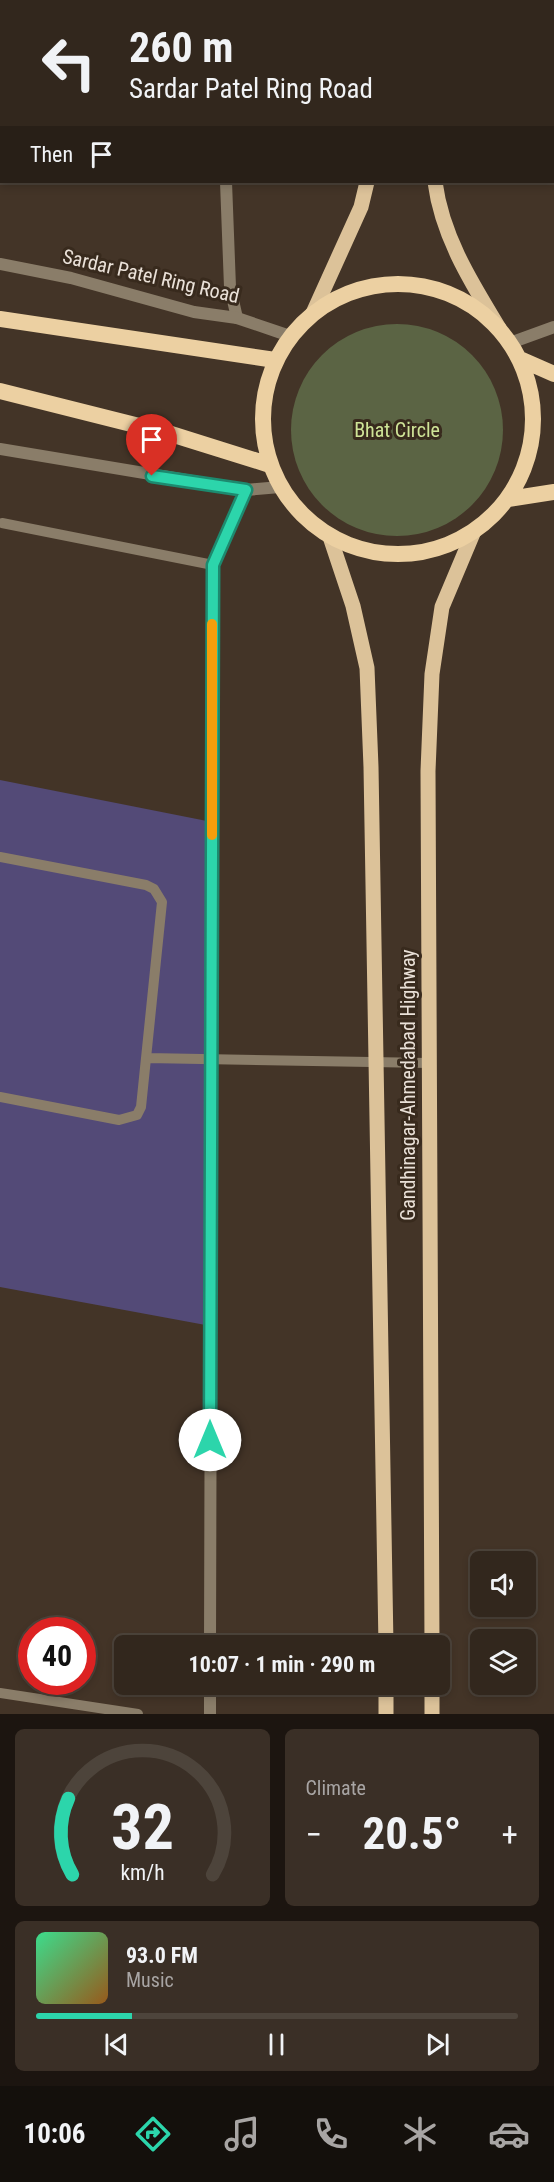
<!DOCTYPE html>
<meta charset="utf-8">
<style>
body{margin:0;font-family:"Roboto Condensed",sans-serif;background:#3a2f26;color:#f1f3f6;height:100vh;display:flex;flex-direction:column;font-size:22px;white-space:nowrap}
*{box-sizing:border-box;margin:0}
p{font-size:20px;color:#a8a5a4}
.icon{flex:none;width:33px;height:33px;fill:none;stroke:currentColor;stroke-width:2;stroke-linecap:round;stroke-linejoin:round}
.map{position:relative;height:1714px;overflow:hidden}
.side{display:flex;flex-direction:column;gap:15px;padding:15px;background:#1c1510;flex:1}
.side>*{flex:none}
.hud{position:absolute;left:0px;top:0px;width:555px;height:183px;box-shadow:0 3px 9px #0003,0 0 0 2px #4d443b;background:#32271d;color:#f1f3f6;overflow:hidden}
.fabs{position:absolute;left:470px;top:1551px;display:grid;gap:12px}
.fabs a{display:grid;place-items:center;width:66px;height:66px;border-radius:9px;background:#32271d;box-shadow:0 3px 9px #0003,0 0 0 2px #4d443b;font-size:30px}
.speed{position:absolute;left:18px;top:1617px;display:flex;gap:12px;font-size:30px;font-weight:700;text-align:center}
.speed>*{display:grid;place-content:center;width:78px;height:78px;border-radius:50%;background:#32271d;box-shadow:0 3px 9px #0003,0 0 0 2px #4d443b;line-height:1}
.speed .limit{border:9px solid #d22;background:#fff;color:#111}
.pin{position:absolute;display:grid;place-items:center;width:51px;height:51px;color:#fff;margin:-62px -26px;border-radius:50% 50% 50% 0;rotate:-45deg;box-shadow:0 0 6px #0007}
.pin .icon{rotate:45deg}
.me{position:absolute;width:66px;margin:-33px;rotate:0deg;stroke-linejoin:round;filter:drop-shadow(0 0 4px #0008)}
.turn{display:flex;align-items:center;gap:21px;height:126px;padding:0 30px;font-size:27px}
.turn .icon{width:78px;height:78px;stroke-width:2.5}
.turn b{display:block;font-size:42px;line-height:51px}
.then{display:flex;align-items:center;height:57px;padding:0 30px;background:#0003;gap:12px;font-size:22px}
.big{font-size:45px;font-weight:700;line-height:1.1}
.side .tile{flex:1;display:flex;flex-direction:column;justify-content:center;gap:9px;min-width:0;padding:0 21px;border-radius:9px;background:#3a2f26}
.side .dial{align-items:center;gap:0}
.dial svg{height:156px;overflow:visible;fill:none;stroke:#4d443b;stroke-width:7;stroke-linecap:round;text-anchor:middle}
.dial text{fill:#f1f3f6;stroke:none}
.song{display:flex;align-items:center;gap:18px}
.cover{width:72px;height:72px;border-radius:9px;background:linear-gradient(135deg,hsl(150 70% 55%),hsl(30 70% 35%))}
.played{height:6px;border-radius:3px;background:linear-gradient(90deg,#2cd5ab 20%,#4d443b 20%)}
.keys{display:flex;justify-content:space-around;direction:ltr}
.heat{display:flex;justify-content:space-between;align-items:center;font-size:33px;direction:ltr}
.side .tiles{flex:1;display:grid;gap:15px;grid-template-columns:1fr 1fr}
.tile:last-child{grid-column:span 2}
.trip{position:absolute;left:114px;top:1635px;width:336px;height:60px;border-radius:9px;background:#32271d;box-shadow:0 3px 9px #0003,0 0 0 2px #4d443b;font-weight:700;line-height:60px;text-align:center}
.tabs{display:flex;height:96px;justify-content:space-around;align-items:center;background:#14100c;color:#a8a5a4}
.tabs .icon{width:42px;height:42px}
.tabs .selected{color:#2cd5ab}
.tabs b{font-size:27px;color:#f1f3f6}
.map>svg:first-child{display:block}
</style>
<div class="map">
<svg width="554" height="1714" viewBox="0 0 554 1714">
<rect width="100%" height="100%" fill="#433427"/>
<path fill="#5b6444" d="M291 430a106 106 0 1 1 212 0a106 106 0 1 1-212 0Z"/>
<path fill="#534a77" d="M0,780L212,822L211,1326L0,1287Z"/>
<g fill="none" stroke-linecap="round" stroke-linejoin="round">
<path stroke="#8a7d69" stroke-width="10" d="M2,523L213,565
M0,857L146,885L154,889L162,902L141,1107L137,1115L119,1120L0,1097
M147,1058L429,1063
M0,1693L138,1714"/>
<path stroke="#8a7d69" stroke-width="12" d="M218,0V2
M226,182L230,287L237,318"/>
<path stroke="#8a7d69" stroke-width="12" d="M0,264L71,278L194,312L237,318L290,336
M510,343L554,327
M0,449L246,490L280,487
M210,1646L213,565L246,490
M210,1714V1684"/>
<path stroke="#dcc299" stroke-width="15" d="M375,0V2
M429,0V2
M435,182C442,236 471,282 499,328
M313,313L361,207L367,182
M330,537L353,606L367,668L371,767L386,1646
M432,1646L428,771L432,674L442,607L474,531
M432,1684V1714
M386,1714V1684"/>
<path stroke="#ecd0a2" stroke-width="16" d="M263 419a135 135 0 1 1 270 0a135 135 0 1 1-270 0Z
M0,319L275,360
M520,359L554,374
M0,391L171,434L270,465
M508,499L554,492"/>
</g>
<g fill="none" stroke-linecap="round" stroke-linejoin="round">
<g stroke="#1d8a6f" stroke-width="15">
<path id="route" d="M152,476L246,490L213,565L210,1440"/>
</g>
<use href="#route" stroke="#2cd5ab" stroke-width="10"/>
<path stroke="#f59e0b" stroke-width="10" d="M212,835V624"/>
</g>
<g text-anchor="middle" stroke-width="6" stroke-linejoin="round" paint-order="stroke">
<g font-size="20" fill="#eae1d8" stroke="#382a1d">
<text transform="translate(151 276) rotate(13)" y="7">Sardar Patel Ring Road</text>
<text transform="translate(408 1085) rotate(-90)" y="7">Gandhinagar-Ahmedabad Highway</text>
</g>
<g font-size="20" fill="#cfe497" stroke="#382a1d">
<text x="397" y="437">Bhat Circle</text>
</g>
</g>
</svg>
<div class="fabs">
<a><svg class="icon" aria-label="sound" viewBox="0 0 24 24"><path d="M4 9h4l5-4v14l-5-4H4zM17 9q2 3 0 6"/></svg></a>
<a><svg class="icon" aria-label="layers" viewBox="0 0 24 24"><path d="M12 4l9 5-9 5-9-5zM3 14l9 5 9-5"/></svg></a>
</div>
<div class="speed"><div class="limit">40</div></div>
<div class="pin" style="left:152px;top:476px;background:#d93025"><svg class="icon" aria-label="arrive" viewBox="0 0 24 24"><path d="M6 21V4h12l-3 4 3 4H6"/></svg></div>
<svg class="me" style="left:210px;top:1440px" viewBox="-20 -20 40 40"><circle r="19" fill="#fff"/><path d="M0-13L10 11 0 6-10 11z" fill="#2cd5ab"/></svg>
<div class="trip">10:07 · 1 min · 290 m</div>
<div class="hud">
<div class="turn"><svg class="icon" aria-label="left" viewBox="0 0 24 24"><path d="M17 20v-9H6M10 6l-5 5 5 5"/></svg><div><b>260 m</b>Sardar Patel Ring Road</div></div>
<div class="then">Then<svg class="icon" aria-label="arrive" viewBox="0 0 24 24"><path d="M6 21V4h12l-3 4 3 4H6"/></svg></div>
</div>
</div>
<section class="side">
<div class="tiles">
<div class="tile dial"><svg viewBox="0 0 100 80">
<path d="M14 69A42 42 0 1 1 86 69"/>
<path d="M14 69A42 42 0 0 1 12 30" stroke="#2cd5ab"/>
<text x="50" y="56" font-size="32" font-weight="700">32</text>
<text x="50" y="72" font-size="11">km/h</text>
</svg></div>
<div class="tile"><p>Climate</p>
<div class="heat"><a>−</a><b class="big">20.5°</b><a>+</a></div>
</div>
<div class="tile">
<div class="song"><i class="cover"></i><div><b>93.0 FM</b><p>Music</p></div></div>
<div class="played"></div>
<div class="keys"><svg class="icon" aria-label="previous" viewBox="0 0 24 24"><path d="M18 5L8 12l10 7zM5 5v14"/></svg><svg class="icon" aria-label="pause" viewBox="0 0 24 24"><path d="M8 5v14M16 5v14"/></svg><svg class="icon" aria-label="next" viewBox="0 0 24 24"><path d="M6 5l10 7-10 7zM19 5v14"/></svg></div>
</div>
</div>
</section>
<nav class="tabs">
<b>10:06</b>
<svg class="icon selected" aria-label="directions" viewBox="0 0 24 24"><path d="M12 3l9 9-9 9-9-9zM9 14v-3h6M13 9l2 2-2 2"/></svg>
<svg class="icon" aria-label="music" viewBox="0 0 24 24"><path d="M9 18V5l10-2v13"/><circle cx="6" cy="18" r="3"/><circle cx="16" cy="16" r="3"/></svg>
<svg class="icon" aria-label="phone" viewBox="0 0 24 24"><path d="M5 4h4l2 5-3 2q2 4 5 5l2-3 5 2v4C11 20 4 13 5 4z"/></svg>
<svg class="icon" aria-label="climate" viewBox="0 0 24 24"><path d="M12 3v18M4 7l16 10M4 17L20 7"/></svg>
<svg class="icon" aria-label="car" viewBox="0 0 24 24"><path d="M5 17H2v-5l4-1 3-4h7l3 4 3 1v5h-3M9 17h6M6 11h13"/><circle cx="7" cy="17" r="2"/><circle cx="17" cy="17" r="2"/></svg>
</nav>
